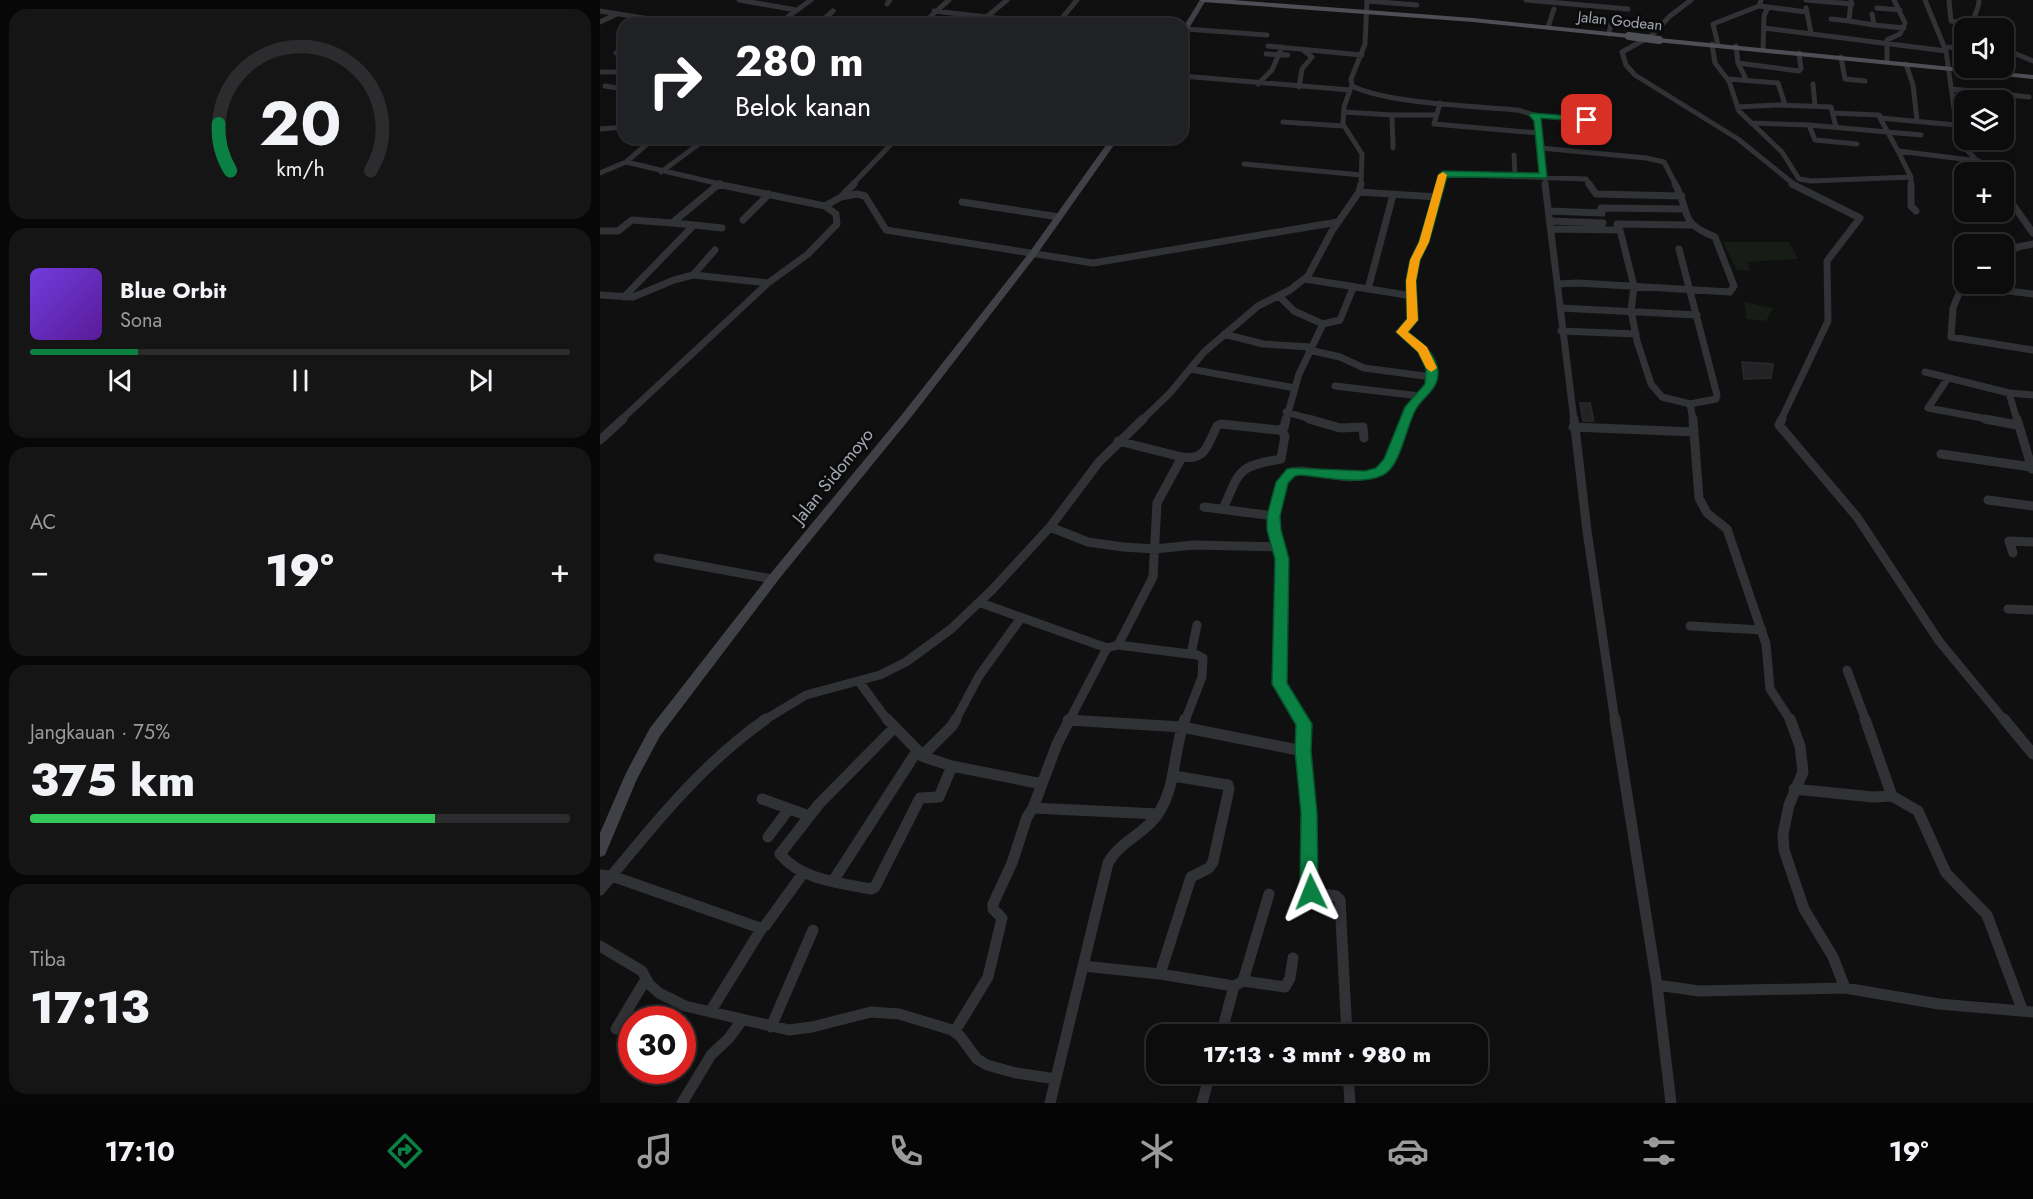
<!DOCTYPE html>
<html lang="id">
<meta charset="utf-8">
<style>
body{margin:0;font-family:Jost,sans-serif;background:#151516;color:#f1f3f6;height:100vh;display:flex;flex-direction:column;font-size:22px;white-space:nowrap}
*{box-sizing:border-box;margin:0}
p{font-size:20px;color:#9a9b9d}
.icon{flex:none;width:33px;height:33px;fill:none;stroke:currentColor;stroke-width:2;stroke-linecap:round;stroke-linejoin:round}
.map{position:relative;flex:1;overflow:hidden}
.panel{display:flex;flex-direction:column;gap:9px;padding:9px;background:#070707;width:600px}
.panel>*{flex:none}
.top-card{position:absolute;left:18px;top:18px;width:570px;height:126px;border-radius:18px;box-shadow:0 3px 15px #0003,0 0 0 2px #2c2c2e;background:#202124;color:#fff;overflow:hidden}
.controls{position:absolute;left:1354px;top:18px;display:grid;gap:12px}
.controls a{display:grid;place-items:center;width:60px;height:60px;border-radius:12px;background:#0c0c0d;box-shadow:0 3px 15px #0003,0 0 0 2px #2c2c2e;font-size:30px}
.speed{position:absolute;left:18px;top:1006px;display:flex;gap:12px;font-size:30px;font-weight:700;text-align:center}
.speed>*{display:grid;place-content:center;width:78px;height:78px;border-radius:50%;background:#0c0c0d;box-shadow:0 3px 15px #0003,0 0 0 2px #2c2c2e;line-height:1}
.speed .limit{border:9px solid #d22;background:#fff;color:#111}
.pin{position:absolute;display:grid;place-items:center;width:51px;height:51px;color:#fff;margin:-26px;border-radius:12px;box-shadow:0 3px 9px #0006}
.me{position:absolute;width:66px;margin:-33px;rotate:358deg;stroke-linejoin:round;filter:drop-shadow(0 0 4px #0008)}
.turn{display:flex;align-items:center;gap:21px;height:126px;padding:0 18px;font-size:27px}
.turn .icon{width:78px;height:78px;stroke-width:2.5}
.turn b{display:block;font-size:42px;line-height:51px}
.big{font-size:45px;font-weight:800;line-height:1.1}
.panel .tile{flex:1;display:flex;flex-direction:column;justify-content:center;gap:9px;min-width:0;padding:0 21px;border-radius:18px;background:#151516}
.panel .dial{align-items:center;gap:0}
.dial svg{height:156px;overflow:visible;fill:none;stroke:#2c2c2e;stroke-width:7;stroke-linecap:round;text-anchor:middle}
.dial text{fill:#f1f3f6;stroke:none}
.song{display:flex;align-items:center;gap:18px}
.cover{width:72px;height:72px;border-radius:9px;background:linear-gradient(135deg,hsl(260 70% 55%),hsl(270 70% 35%))}
.played{height:6px;border-radius:3px;background:linear-gradient(90deg,#0b8043 20%,#2c2c2e 20%)}
.keys{display:flex;justify-content:space-around;direction:ltr}
.heat{display:flex;justify-content:space-between;align-items:center;font-size:33px;direction:ltr}
.charge{height:9px;border-radius:4px;background:linear-gradient(90deg,#34c759 75%,#2c2c2e 0)}
.trip{position:absolute;left:546px;top:1024px;width:342px;height:60px;border-radius:18px;background:#0c0c0d;box-shadow:0 3px 15px #0003,0 0 0 2px #2c2c2e;font-weight:800;line-height:60px;text-align:center}
.dock{display:flex;height:96px;justify-content:space-around;align-items:center;background:#050505;color:#9a9b9d}
.dock .icon{width:42px;height:42px}
.dock .selected{color:#0b8043}
.dock b{font-size:27px;color:#f1f3f6}
main{display:flex;flex:1;min-height:0}
.map>svg:first-child{display:block}
</style>
<main>
<section class="panel">
<div class="tile dial"><svg viewBox="0 0 100 80">
<path d="M14 69A42 42 0 1 1 86 69"/>
<path d="M14 69A42 42 0 0 1 8 45" stroke="#0b8043"/>
<text x="50" y="56" font-size="32" font-weight="700">20</text>
<text x="50" y="72" font-size="11">km/h</text>
</svg></div>
<div class="tile">
<div class="song"><i class="cover"></i><div><b>Blue Orbit</b><p>Sona</p></div></div>
<div class="played"></div>
<div class="keys"><svg class="icon" aria-label="previous" viewBox="0 0 24 24"><path d="M18 5L8 12l10 7zM5 5v14"/></svg><svg class="icon" aria-label="pause" viewBox="0 0 24 24"><path d="M8 5v14M16 5v14"/></svg><svg class="icon" aria-label="next" viewBox="0 0 24 24"><path d="M6 5l10 7-10 7zM19 5v14"/></svg></div>
</div>
<div class="tile"><p>AC</p>
<div class="heat"><a>−</a><b class="big">19°</b><a>+</a></div>
</div>
<div class="tile"><p>Jangkauan · 75%</p><b class="big">375 km</b><div class="charge"></div></div>
<div class="tile"><p>Tiba</p><b class="big">17:13</b></div>
</section>
<div class="map">
<svg width="1433" height="1103" viewBox="0 0 1433 1103">
<rect width="100%" height="100%" fill="#101011"/>
<path fill="#171c17" d="M1123,242H1189L1198,259L1147,262L1150,271L1137,270Z
M1144,302L1173,308L1166,321L1147,319Z"/>
<path fill="#232325" stroke="#2a2a2d" stroke-width="1.5" d="M1142,362L1173,364L1171,378L1144,379Z
M980,403H990L994,421H983Z"/>
<g fill="none" stroke-linecap="round" stroke-linejoin="round">
<path stroke="#313236" stroke-width="5" d="M139,0L196,10
M767,0L765,44L751,79L752,86C789,104 875,106 918,110L934,115L938,121L946,185
M926,0L1028,9
M1091,0L1070,16L1051,36L1022,52L1026,65L1035,75L1138,139L1195,185
M1206,0L1252,4
M1325,0L1346,51L1358,137L1364,147L1388,172
M1349,0L1351,21L1372,25
M767,1L817,5
M287,4L290,0
M1159,6L1207,12
M1206,8L1211,33
M1277,8L1300,10
M0,11L81,24
M334,11L450,24
M1272,14L1274,25L1304,28
M1231,19L1249,21L1251,0
M300,21H325
M1249,21L1274,25
M0,22L17,14
M461,22L488,24
M173,24L186,18L211,0
M218,24L233,11
M322,24L349,0
M378,24L407,0
M457,24L477,0
M948,27L954,9
M1164,28L1346,51
M1373,28C1371,18 1379,11 1379,0
M586,29L667,35
M1009,34L1011,22
M1112,44L1115,63L1129,81L1139,111L1182,152L1199,179L1211,181L1311,177
M1118,45L1113,24L1159,6L1161,0
M668,46L762,55
M1136,46L1138,63L1146,79
M1344,47L1365,48
M24,48L16,53L24,55
M1163,49L1164,16L1168,7
M1404,49L1433,61
M666,54L688,55
M1241,57L1245,79L1265,81
M1287,62V40L1300,34L1305,23L1294,0
M1138,63L1199,71L1201,69L1199,53
M1306,64L1313,85L1317,120
M0,72H24
M582,76L750,90L752,86
M1128,79L1178,83L1185,105
M658,84L672,70L682,47
M1213,84L1215,106
M5,86L24,89
M699,87L702,69L712,57L704,51
M1352,89L1429,97
M750,90L744,107L743,124L762,154L761,185
M840,103L834,124L939,133
M1137,107L1178,105L1231,107L1236,127
M744,112L792,115L793,148
M1233,113L1279,115L1281,117
M792,115H835
M934,115L987,120L986,126
M683,122L743,126
M1151,123L1209,125L1321,135
M1209,125L1215,140L1257,144
M1356,125L1280,118L1298,151L1379,161
M0,129L24,127
M941,148L1046,158L1064,162L1076,185
M1298,151L1311,177V185
M914,155L915,175
M26,162L124,185
M644,164L761,175
M61,172L107,138
M0,173L26,162L54,138
M117,185L120,183
M252,185L297,138
M840,185L843,174L986,179L990,185"/>
<path stroke="#313236" stroke-width="7" d="M117,184L225,206
M945,184L974,420
M989,184L996,194L1082,196
M1311,184V206L1316,211
M759,192L837,197
M1404,192L1433,233
M241,197L257,194L265,196L286,230L493,263L738,222
M362,202L459,217
M1001,208L1085,209
M949,211L1002,213
M143,220L169,194
M951,221L1003,223
M1017,224L1091,225
M94,225L122,228
M952,229L1020,230L1034,286L1031,311L1037,341L1051,384L1062,397L1090,404
M0,231H18L32,220L72,223
M1079,249L1117,395L1116,399L1090,404L1093,420
M1404,254L1418,247L1433,244
M93,275L115,250
M705,279L813,296
M1365,279L1353,308L1351,337L1433,350
M958,284L978,283L1130,292L1134,286L1115,237C1077,221 1092,215 1075,184
M768,289L793,195
M1401,290L1433,294
M0,295L33,297L74,280L93,275L168,283
M679,296L694,311L723,324L699,374L686,420
M24,297L94,225L72,223L119,184
M960,308L1097,315
M723,324L740,320L753,288
M961,331L1036,334
M624,334L663,344L710,347
M709,350L740,357L764,368L832,377
M590,369L695,388
M1325,372L1409,393L1433,395
M1348,378L1328,408L1393,420
M735,386L820,396
M1409,393L1417,420
M686,412L714,420
M21,420L168,283L208,254L237,224L236,214L225,206L241,197L254,184
M542,420L570,393L604,352L658,306L690,290L708,276L732,231L759,192L761,184
M804,420C814,398 845,381 825,355C819,346 808,340 801,332L812,320L811,281L815,260L824,242L840,184
M1181,420L1228,321L1227,261L1260,218L1192,184"/>
<path stroke="#313236" stroke-width="9" d="M709,419L740,428L763,427L764,438
M974,419L987,531L1015,721
M1093,419L1099,498L1107,513L1127,529L1166,644L1170,689L1191,721
M1182,419L1179,425L1257,517L1339,641L1405,721
M1385,419L1417,425
M1417,419L1432,469
M973,427L1094,432
M0,440L23,419
M518,441L582,457
M1341,454L1431,467
M1388,500L1433,506
M604,507L674,516
M623,509C641,469 636,467 681,459L685,436L681,430
M450,527L488,542L523,547L555,549L593,545L679,547
M1413,553L1409,541L1433,542
M58,558L172,579
M381,603L507,648
M1408,609L1433,610
M1090,626L1162,630
M518,645L597,655L603,658L602,677L585,721
M591,654L597,625
M1247,670L1266,721
M260,683L288,721
M468,720L477,721
M163,721L206,695L280,675L306,662L351,629L392,590L450,527L499,462L543,419
M355,721L379,676L421,618
M469,721L507,648L518,645L553,577L557,503L582,457C606,461 607,445 617,426L621,424L678,430L684,428L686,419
M702,721L680,684L682,559L674,530V516L682,482L692,472L701,471L750,477L774,474L783,468L790,459L805,419"/>
<path stroke="#313236" stroke-width="11" d="M287,719L324,757L352,766L442,784
M585,719C573,750 577,785 558,814C545,834 519,842 508,863L483,966L560,974L634,986L621,1035
M701,719L704,724L703,751L709,813V886L711,892L736,896L740,900L747,1035
M1015,719L1057,985L1071,1103
M1190,719L1200,746L1203,772L1189,805L1183,834L1184,850L1204,909L1233,957L1245,988
M1404,719L1433,754
M468,720L582,727L703,751
M294,728L219,804L180,854C201,880 240,883 271,889L275,887L320,798L339,797L352,766
M322,756L352,726L356,719
M1194,789L1273,797L1292,796L1265,719
M1292,796L1318,811L1346,873L1387,915L1422,1009
M162,799L209,816
M433,808L558,814
M168,837L189,809
M0,875L12,876L160,928L165,926L204,872
M233,881L317,751
M0,890C50,829 100,765 166,719
M0,946L42,971L49,984L59,993L85,1006L189,1030L212,1027L271,1012L299,1014L352,1030L360,1036L377,1059L387,1065L416,1073L456,1079
M560,974L591,877L609,868L613,862L629,789L628,785L574,776
M643,981L685,987L690,978L693,958
M1057,985L1099,991L1245,988L1339,1004L1433,1012
M634,986L643,981L669,894
M110,1012L162,928
M171,1027L213,930
M16,1029L46,979
M355,1031L388,977L402,918L393,909V904L412,863L427,817L433,808L457,744L470,719
M748,1074L750,1103
M82,1103L111,1055L129,1038L142,1020
M450,1103L483,966
M602,1103L610,1074"/>
<path fill="#3f4146" fill-rule="evenodd" d="M600,0H606L585,35L582,37V29Z
M511,138H519L435,257L312,416L179,579L60,736L37,779L5,855L0,857V833L26,773L50,728L171,573L304,412L429,253Z"/>
<path fill="#4d4f55" fill-rule="evenodd" d="M599,0H633L873,18L1029,34L1033,36L1029,38L873,22L603,2Z
M1059,38L1433,75V79L1056,42L1055,40Z"/>
<path stroke="#4d4f55" stroke-width="8" d="M1029,36L1059,40"/>
</g>
<path fill="#0b8043" stroke="#07532c" stroke-width="1.5" d="M931,113L987,117L991,120L987,122L941,118L947,178L847,177L829,242L820,260L816,281L818,320L808,332C821,342 836,353 838,371C839,390 824,395 816,409C806,426 801,466 783,475C760,486 726,477 700,475L695,476L688,483L680,516L681,530L689,559L687,683L712,724L711,751L717,813L718,886L720,892L717,898L711,900L705,898L700,886L701,813L695,751L696,725L672,684L675,559L667,530V516L676,482L687,469L692,468L765,471L776,468L784,459L805,407L825,384L826,369L818,352L796,332L807,319L806,281L810,260L819,242L839,174L843,171L939,173L934,121L929,115Z"/>
<path fill="#f59e0b" d="M843,172L847,175L829,242L820,260L816,281L818,320L808,332L827,347L837,368L831,372L826,368L818,352L796,332L807,319L806,281L810,260L819,242L838,175Z"/>
<g text-anchor="middle" stroke-width="6" stroke-linejoin="round" paint-order="stroke">
<g font-size="15" fill="#a2a7b1" stroke="#0b0b0c">
<text transform="translate(1020 21) rotate(6)" y="5">Jalan Godean</text>
</g>
<g font-size="18" fill="#a2a7b1" stroke="#0b0b0c">
<text transform="translate(233 476) rotate(-51)" y="6">Jalan Sidomoyo</text>
</g>
</g>
</svg>
<div class="controls">
<a><svg class="icon" aria-label="sound" viewBox="0 0 24 24"><path d="M4 9h4l5-4v14l-5-4H4zM17 9q2 3 0 6"/></svg></a>
<a><svg class="icon" aria-label="layers" viewBox="0 0 24 24"><path d="M12 4l9 5-9 5-9-5zM3 14l9 5 9-5"/></svg></a>
<a>+</a>
<a>−</a>
</div>
<div class="speed"><div class="limit">30</div></div>
<div class="pin" style="left:987px;top:120px;background:#d93025"><svg class="icon" aria-label="arrive" viewBox="0 0 24 24"><path d="M6 21V4h12l-3 4 3 4H6"/></svg></div>
<svg class="me" style="left:711px;top:892px" viewBox="-20 -20 40 40"><path d="M0-17L14 15 0 8-14 15z" fill="#0b8043" stroke="#fff" stroke-width="4"/></svg>
<div class="trip">17:13 · 3 mnt · 980 m</div>
<div class="top-card">
<div class="turn"><svg class="icon" aria-label="right" viewBox="0 0 24 24"><path d="M7 20v-9h11M14 6l5 5-5 5"/></svg><div><b>280 m</b>Belok kanan</div></div>
</div>
</div>
</main>
<nav class="dock">
<b>17:10</b>
<svg class="icon selected" aria-label="directions" viewBox="0 0 24 24"><path d="M12 3l9 9-9 9-9-9zM9 14v-3h6M13 9l2 2-2 2"/></svg>
<svg class="icon" aria-label="music" viewBox="0 0 24 24"><path d="M9 18V5l10-2v13"/><circle cx="6" cy="18" r="3"/><circle cx="16" cy="16" r="3"/></svg>
<svg class="icon" aria-label="phone" viewBox="0 0 24 24"><path d="M5 4h4l2 5-3 2q2 4 5 5l2-3 5 2v4C11 20 4 13 5 4z"/></svg>
<svg class="icon" aria-label="climate" viewBox="0 0 24 24"><path d="M12 3v18M4 7l16 10M4 17L20 7"/></svg>
<svg class="icon" aria-label="car" viewBox="0 0 24 24"><path d="M5 17H2v-5l4-1 3-4h7l3 4 3 1v5h-3M9 17h6M6 11h13"/><circle cx="7" cy="17" r="2"/><circle cx="17" cy="17" r="2"/></svg>
<svg class="icon" aria-label="filters" viewBox="0 0 24 24"><path d="M4 7h16M4 17h16"/><circle cx="9" cy="7" r="2"/><circle cx="15" cy="17" r="2"/></svg>
<b>19°</b>
</nav>
